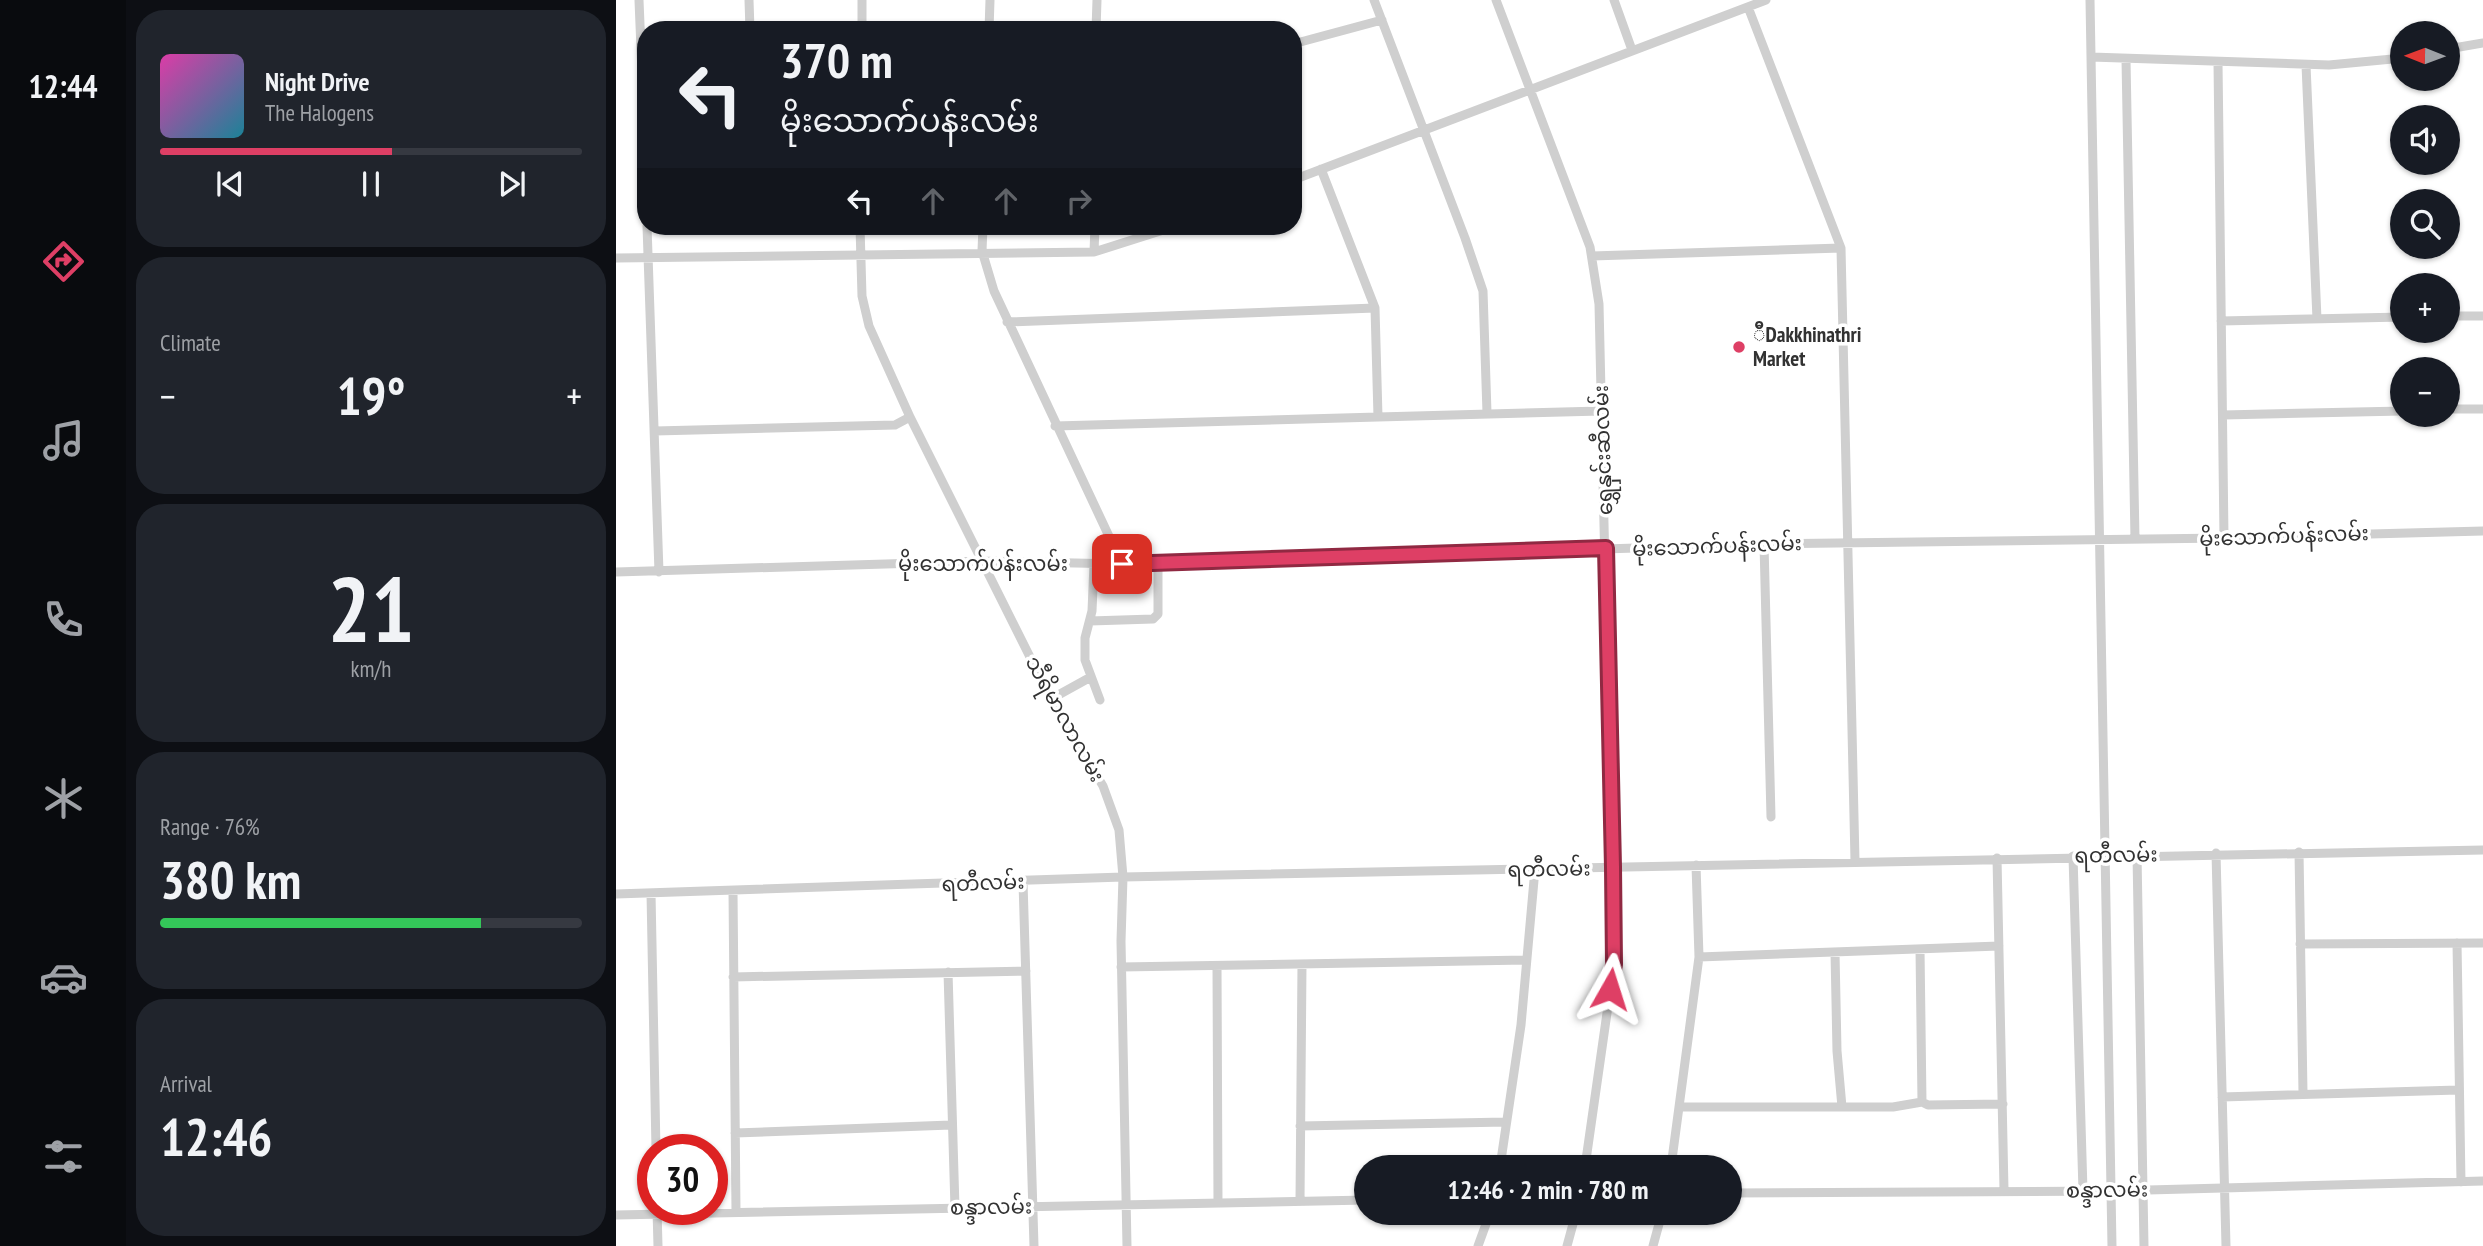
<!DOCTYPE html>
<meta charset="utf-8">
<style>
body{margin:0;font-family:"PT Sans Narrow","Noto Sans Myanmar",sans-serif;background:#20242c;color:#f1f3f6;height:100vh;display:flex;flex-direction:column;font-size:26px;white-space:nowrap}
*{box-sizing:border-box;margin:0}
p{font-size:23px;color:#9ea1a6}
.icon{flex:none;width:38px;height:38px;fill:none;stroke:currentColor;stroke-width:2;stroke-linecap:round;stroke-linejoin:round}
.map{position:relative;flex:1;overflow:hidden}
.details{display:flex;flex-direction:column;gap:10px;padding:10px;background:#0d0f14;width:490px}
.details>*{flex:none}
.guide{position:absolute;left:21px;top:21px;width:665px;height:214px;border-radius:28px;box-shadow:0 2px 5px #0004;background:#171b24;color:#f1f3f6;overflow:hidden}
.needle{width:46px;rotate:271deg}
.tools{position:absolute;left:1774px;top:21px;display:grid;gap:14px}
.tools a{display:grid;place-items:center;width:70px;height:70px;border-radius:50%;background:#171b24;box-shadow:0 2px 5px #0004;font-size:35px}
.speed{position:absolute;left:21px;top:1134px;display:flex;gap:14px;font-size:35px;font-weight:700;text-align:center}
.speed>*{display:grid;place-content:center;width:91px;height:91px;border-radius:50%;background:#171b24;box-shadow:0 2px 5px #0004;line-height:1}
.speed .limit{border:10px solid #d22;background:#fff;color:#111}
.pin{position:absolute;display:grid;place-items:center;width:60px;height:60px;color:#fff;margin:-30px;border-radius:14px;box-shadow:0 4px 10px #0006}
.me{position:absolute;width:77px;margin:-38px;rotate:6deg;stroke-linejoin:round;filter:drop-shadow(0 0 5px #0008)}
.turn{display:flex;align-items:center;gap:24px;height:147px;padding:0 28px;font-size:32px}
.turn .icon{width:91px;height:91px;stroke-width:2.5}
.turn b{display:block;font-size:49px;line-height:60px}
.lanes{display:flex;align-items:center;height:66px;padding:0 28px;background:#0003;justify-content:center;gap:35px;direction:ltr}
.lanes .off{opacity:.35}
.big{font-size:52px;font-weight:700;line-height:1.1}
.details .widget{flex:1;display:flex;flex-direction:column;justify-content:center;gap:10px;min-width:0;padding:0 24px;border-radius:28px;background:#20242c}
.details .dial{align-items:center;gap:0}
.dial b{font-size:91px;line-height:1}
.song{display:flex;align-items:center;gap:21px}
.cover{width:84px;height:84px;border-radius:10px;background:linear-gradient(135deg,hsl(320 70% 55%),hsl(190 70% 35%))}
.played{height:7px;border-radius:4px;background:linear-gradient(90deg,#de3f65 55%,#363941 55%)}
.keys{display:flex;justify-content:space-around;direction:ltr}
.heat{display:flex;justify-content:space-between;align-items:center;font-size:38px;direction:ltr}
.charge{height:10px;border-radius:5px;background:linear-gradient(90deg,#34c759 76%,#363941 0)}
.trip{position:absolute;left:738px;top:1155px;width:388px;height:70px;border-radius:35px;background:#171b24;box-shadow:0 2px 5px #0004;font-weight:700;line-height:70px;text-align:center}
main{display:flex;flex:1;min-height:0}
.dock{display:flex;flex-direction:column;width:126px;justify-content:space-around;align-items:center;background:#090b0e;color:#9ea1a6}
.dock .icon{width:49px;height:49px}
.dock .current{color:#de3f65}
.dock b{font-size:32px;color:#f1f3f6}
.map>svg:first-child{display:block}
</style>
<main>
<nav class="dock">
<b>12:44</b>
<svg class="icon current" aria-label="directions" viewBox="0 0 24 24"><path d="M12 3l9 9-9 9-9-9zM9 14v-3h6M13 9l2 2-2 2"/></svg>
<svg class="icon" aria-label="music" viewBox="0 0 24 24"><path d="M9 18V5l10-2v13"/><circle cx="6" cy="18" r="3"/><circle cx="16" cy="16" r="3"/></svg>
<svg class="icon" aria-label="phone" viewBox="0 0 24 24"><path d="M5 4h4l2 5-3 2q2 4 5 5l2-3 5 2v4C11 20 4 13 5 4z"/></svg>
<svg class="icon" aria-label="climate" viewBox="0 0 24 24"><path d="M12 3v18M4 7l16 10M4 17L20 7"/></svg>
<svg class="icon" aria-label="car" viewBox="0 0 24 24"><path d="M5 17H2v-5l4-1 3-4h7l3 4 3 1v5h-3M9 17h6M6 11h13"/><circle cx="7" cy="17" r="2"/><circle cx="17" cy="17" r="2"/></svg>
<svg class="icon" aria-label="filters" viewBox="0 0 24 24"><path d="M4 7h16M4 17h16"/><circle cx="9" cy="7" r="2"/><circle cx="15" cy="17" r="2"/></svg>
</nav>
<section class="details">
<div class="widget">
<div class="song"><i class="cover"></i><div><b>Night Drive</b><p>The Halogens</p></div></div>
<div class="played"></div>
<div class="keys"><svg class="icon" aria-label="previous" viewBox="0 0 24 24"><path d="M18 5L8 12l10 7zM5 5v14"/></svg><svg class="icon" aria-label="pause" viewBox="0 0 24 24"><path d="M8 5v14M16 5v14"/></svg><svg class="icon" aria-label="next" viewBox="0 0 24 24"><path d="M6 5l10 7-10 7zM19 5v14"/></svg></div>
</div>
<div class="widget"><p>Climate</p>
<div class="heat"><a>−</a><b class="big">19°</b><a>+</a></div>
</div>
<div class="widget dial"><b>21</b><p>km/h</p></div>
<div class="widget"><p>Range · 76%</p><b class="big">380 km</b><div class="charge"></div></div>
<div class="widget"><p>Arrival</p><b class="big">12:46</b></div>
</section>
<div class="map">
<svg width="1867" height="1246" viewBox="0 0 1867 1246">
<rect width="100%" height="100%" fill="#fff"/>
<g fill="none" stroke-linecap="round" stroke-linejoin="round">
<path stroke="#cfcfcf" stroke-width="9" d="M23,0L30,172
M133,0L134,30
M758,0L849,238L867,291L871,413
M880,0L974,247L983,304L998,964L969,1167
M998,0L1016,50
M1474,0L1496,1246
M1132,7L1225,248
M246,30V0
M373,30L374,0
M480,30L481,0
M677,44L766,20
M1832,49L1867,43
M1475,57L1713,65L1787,58
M1510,60L1519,539
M1602,63L1608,538
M1690,65L1701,319
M677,180L1150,0
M31,226L43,572
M244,226L246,296L253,326L294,417L435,699L487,786L503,830L507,877L505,941L511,1246
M367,226L366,251L378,291L506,564
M478,252L479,226
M976,256L1225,248L1239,861
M0,258L478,252L560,226
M1832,316H1867
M1605,321L1787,317
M391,322L759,308
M1832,409H1867
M1607,415L1787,411
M762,417L985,411
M439,426L762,417L759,308L705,169
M39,431L279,425L294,417
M1148,544L1155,817
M478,564L476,611L469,638V660L484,700
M0,572L368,561L506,564L1148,544L1608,538L1867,531
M474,621L537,619L542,614V563
M435,699L473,678
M1683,852L1687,1093
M1600,853L1610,1246
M1521,855L1528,1246
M1457,856L1467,1191
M1381,858L1388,1190
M407,882L418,1246
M117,891L120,1212
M35,893L40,1150
M0,894L507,877L1867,850
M1841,943L1845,1182
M1684,944L1867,943
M1304,949L1306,1102L1312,1105L1387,1104
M1219,952L1221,1051L1226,1107
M1083,957L1383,946
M601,966L602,1203
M505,967L910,960
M332,972L339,1208
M117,977L410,971
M1606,1097L1842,1090
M1063,1107H1277L1306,1102
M684,1126L890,1122
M119,1133L335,1125
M884,1167L905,1025L919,869
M1055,1167L1083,957L1080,865
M1115,1193L1495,1191L1867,1181
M684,1201L686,964
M41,1209L42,1246
M0,1215L751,1200
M862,1246L874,1213
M951,1246L960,1213
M1037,1246L1046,1213"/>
</g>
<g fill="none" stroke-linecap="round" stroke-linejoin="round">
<g stroke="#902942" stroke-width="18">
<path id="route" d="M506,564L990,548L997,867L998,964L994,989"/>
</g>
<use href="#route" stroke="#de3f65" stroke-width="12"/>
</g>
<circle fill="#de3f65" stroke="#fff" stroke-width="2.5" cx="1123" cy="347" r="7"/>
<g text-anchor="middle" stroke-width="7" stroke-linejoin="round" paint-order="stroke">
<g font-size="21" font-weight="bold" fill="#323232" stroke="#fff" text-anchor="start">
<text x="1137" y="342">ီDakkhinathri<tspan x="1137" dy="24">Market</tspan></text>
</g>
<g font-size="21" fill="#323232" stroke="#fff">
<text transform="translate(987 450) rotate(-92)" y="7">ရွှေနှင်းဆီလမ်း</text>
<text transform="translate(1668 536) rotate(-2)" y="7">မိုးသောက်ပန်းလမ်း</text>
<text transform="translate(1101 546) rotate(-2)" y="7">မိုးသောက်ပန်းလမ်း</text>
<text x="367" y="571">မိုးသောက်ပန်းလမ်း</text>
<text transform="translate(449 719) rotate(61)" y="7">သီရိမာလာလမ်း</text>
<text transform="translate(1500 855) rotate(-1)" y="7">ရတီလမ်း</text>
<text transform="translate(933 869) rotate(-1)" y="7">ရတီလမ်း</text>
<text transform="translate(367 883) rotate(-2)" y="7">ရတီလမ်း</text>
<text transform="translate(1491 1190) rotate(-1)" y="7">စန္ဒာလမ်း</text>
<text transform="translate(375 1207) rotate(-1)" y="7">စန္ဒာလမ်း</text>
</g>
</g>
</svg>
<div class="tools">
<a><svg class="needle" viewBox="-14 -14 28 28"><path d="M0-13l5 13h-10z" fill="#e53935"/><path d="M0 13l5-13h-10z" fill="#9ea1a6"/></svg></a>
<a><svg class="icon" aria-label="sound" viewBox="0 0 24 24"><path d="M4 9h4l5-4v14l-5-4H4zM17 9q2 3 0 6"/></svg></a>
<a><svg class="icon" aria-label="search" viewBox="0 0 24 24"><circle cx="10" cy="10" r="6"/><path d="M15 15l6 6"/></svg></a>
<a>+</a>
<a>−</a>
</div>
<div class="speed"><div class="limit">30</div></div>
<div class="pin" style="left:506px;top:564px;background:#d93025"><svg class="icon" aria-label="arrive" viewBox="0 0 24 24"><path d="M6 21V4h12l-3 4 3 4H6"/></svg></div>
<svg class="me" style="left:994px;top:989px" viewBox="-20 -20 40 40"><path d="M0-17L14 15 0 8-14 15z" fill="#de3f65" stroke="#fff" stroke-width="4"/></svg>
<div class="trip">12:46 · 2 min · 780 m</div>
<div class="guide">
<div class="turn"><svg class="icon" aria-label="left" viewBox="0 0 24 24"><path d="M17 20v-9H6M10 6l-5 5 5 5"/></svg><div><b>370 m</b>မိုးသောက်ပန်းလမ်း</div></div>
<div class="lanes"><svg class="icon" aria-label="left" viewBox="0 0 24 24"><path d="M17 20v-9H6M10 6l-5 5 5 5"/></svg><svg class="icon off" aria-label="ahead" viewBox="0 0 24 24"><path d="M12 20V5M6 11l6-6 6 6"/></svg><svg class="icon off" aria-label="ahead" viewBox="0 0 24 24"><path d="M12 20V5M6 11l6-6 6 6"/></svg><svg class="icon off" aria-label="right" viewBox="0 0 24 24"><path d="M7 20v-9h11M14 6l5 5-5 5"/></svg></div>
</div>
</div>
</main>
